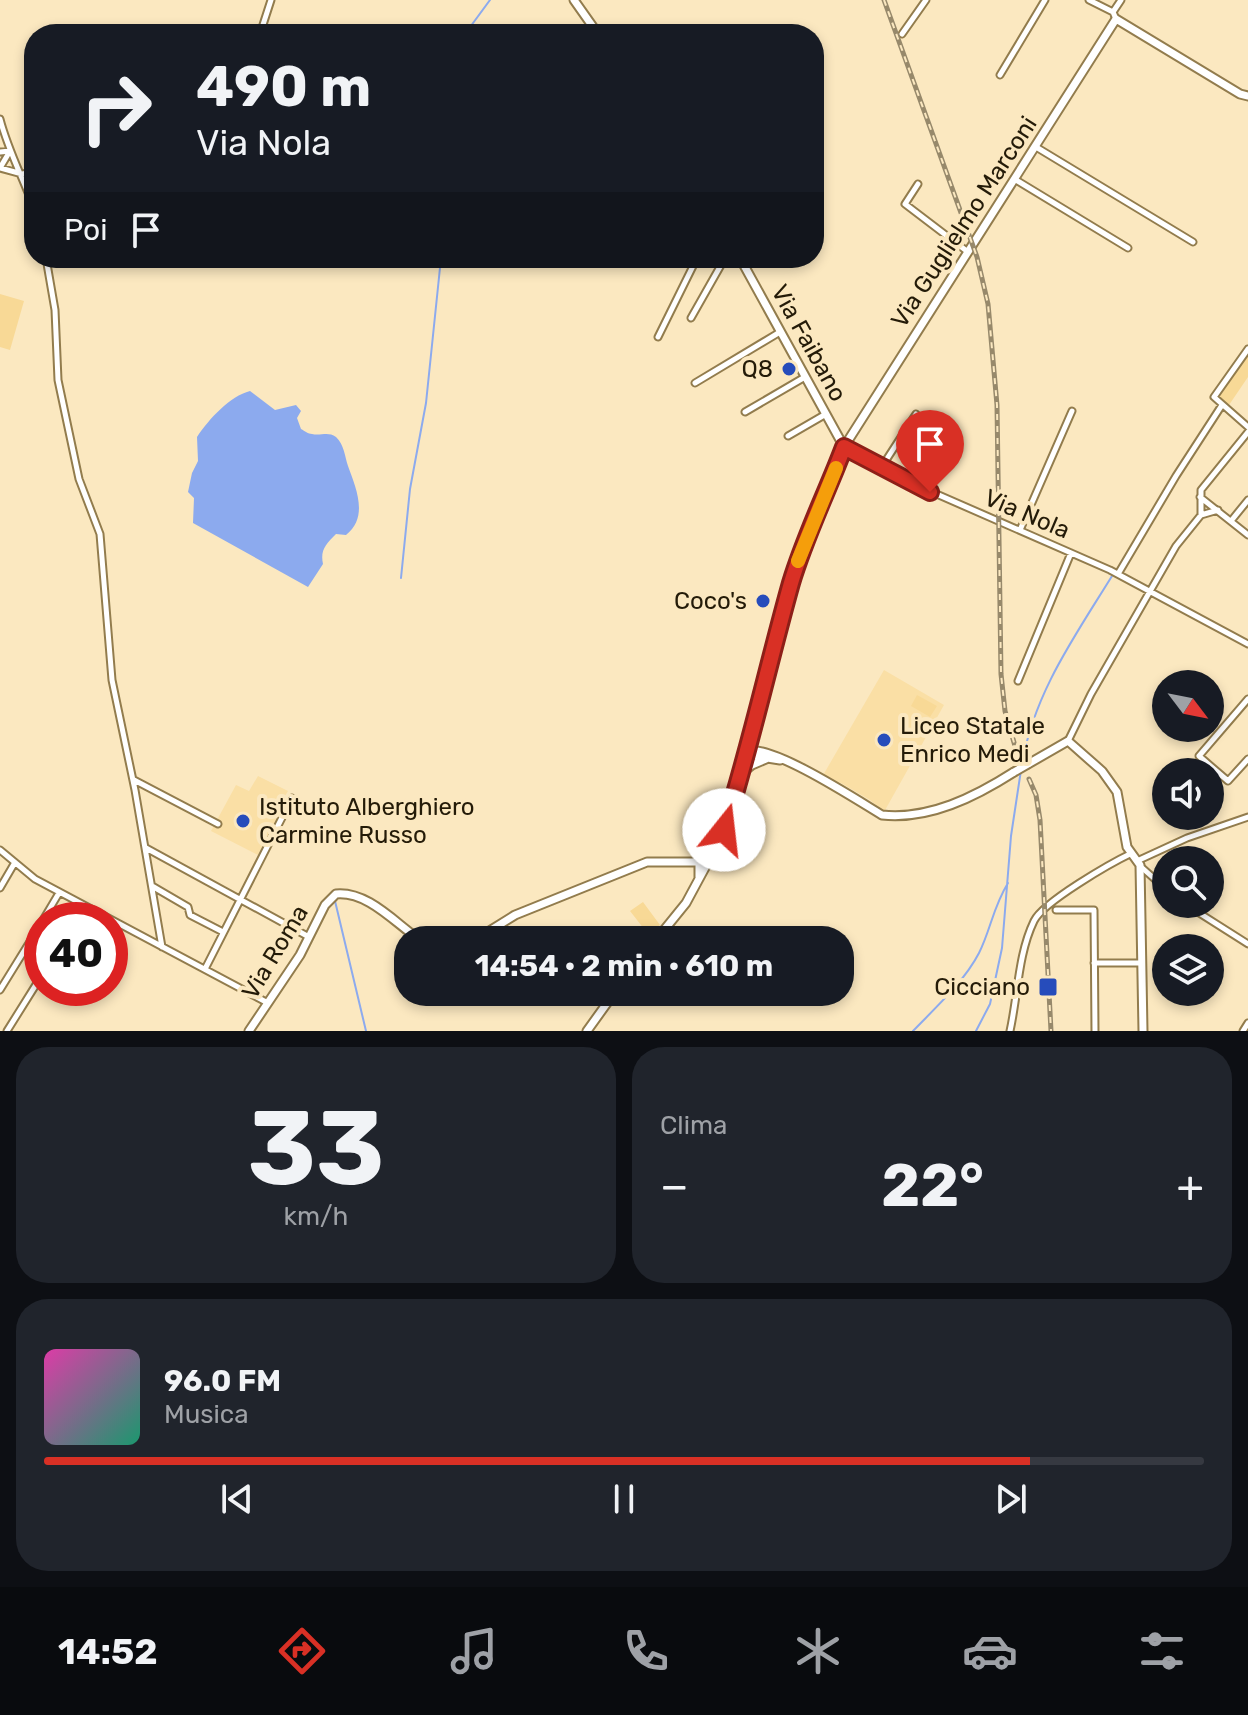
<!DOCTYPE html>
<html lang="it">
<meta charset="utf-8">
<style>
body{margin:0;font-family:Rubik,sans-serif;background:#20242c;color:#f1f3f6;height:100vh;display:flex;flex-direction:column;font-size:30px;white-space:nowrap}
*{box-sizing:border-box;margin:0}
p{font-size:26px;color:#9ea1a6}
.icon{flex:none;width:44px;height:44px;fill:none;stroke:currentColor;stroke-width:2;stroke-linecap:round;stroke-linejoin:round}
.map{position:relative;height:1031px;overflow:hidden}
.sheet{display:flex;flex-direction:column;gap:16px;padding:16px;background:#0d0f14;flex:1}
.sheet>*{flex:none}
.top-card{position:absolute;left:24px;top:24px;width:800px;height:244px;border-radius:32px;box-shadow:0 4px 12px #0003;background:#171b24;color:#f1f3f6;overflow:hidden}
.needle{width:52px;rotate:122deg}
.buttons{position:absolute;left:1152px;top:670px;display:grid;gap:16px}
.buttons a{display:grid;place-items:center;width:72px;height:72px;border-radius:50%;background:#171b24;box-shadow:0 4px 12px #0003;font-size:40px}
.speed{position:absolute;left:24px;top:902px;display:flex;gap:16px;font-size:40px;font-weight:700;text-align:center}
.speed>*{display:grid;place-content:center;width:104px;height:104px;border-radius:50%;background:#171b24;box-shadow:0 4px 12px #0003;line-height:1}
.speed .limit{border:12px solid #d22;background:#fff;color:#111}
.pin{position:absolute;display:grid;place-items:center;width:68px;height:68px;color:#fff;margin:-82px -34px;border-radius:50% 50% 50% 0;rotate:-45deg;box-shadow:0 0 8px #0007}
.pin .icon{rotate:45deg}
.me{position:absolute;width:88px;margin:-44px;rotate:16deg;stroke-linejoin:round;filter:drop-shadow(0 0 6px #0008)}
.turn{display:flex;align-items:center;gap:28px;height:168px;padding:0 40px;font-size:36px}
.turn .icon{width:104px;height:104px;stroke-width:2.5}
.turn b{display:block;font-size:56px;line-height:68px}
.then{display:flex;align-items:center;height:76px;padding:0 40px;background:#0003;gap:16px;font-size:30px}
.big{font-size:60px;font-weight:700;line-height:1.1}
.sheet .tile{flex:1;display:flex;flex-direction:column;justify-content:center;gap:12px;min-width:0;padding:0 28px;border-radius:32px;background:#20242c}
.sheet .dial{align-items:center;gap:0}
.dial b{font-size:104px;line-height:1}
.song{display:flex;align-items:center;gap:24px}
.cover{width:96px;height:96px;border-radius:12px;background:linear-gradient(135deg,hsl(320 70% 55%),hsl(160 70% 35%))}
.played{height:8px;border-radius:4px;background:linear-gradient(90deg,#d93025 85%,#363941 85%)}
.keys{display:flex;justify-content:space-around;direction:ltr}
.heat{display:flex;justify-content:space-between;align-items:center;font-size:44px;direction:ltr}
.sheet .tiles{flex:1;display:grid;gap:16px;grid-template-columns:1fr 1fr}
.tile:last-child{grid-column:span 2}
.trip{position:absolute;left:394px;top:926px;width:460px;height:80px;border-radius:32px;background:#171b24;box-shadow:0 4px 12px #0003;font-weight:700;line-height:80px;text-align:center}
.tab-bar{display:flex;height:128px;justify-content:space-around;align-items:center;background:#090b0e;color:#9ea1a6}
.tab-bar .icon{width:56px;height:56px}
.tab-bar .selected{color:#d93025}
.tab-bar b{font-size:36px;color:#f1f3f6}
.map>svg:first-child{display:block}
</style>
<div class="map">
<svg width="1248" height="1031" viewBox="0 0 1248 1031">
<rect width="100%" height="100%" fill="#fbe8c0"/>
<path fill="#fadfa5" d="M884,670L944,705L884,812L870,800L841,783L822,777Z
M258,776L288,791L277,810L281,812L258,855L211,831L236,785L249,791Z"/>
<path fill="#f8d996" d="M0,294L24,301L10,350L0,347Z
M1248,353V377L1229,405L1218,397Z
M917,695L937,706L930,717L911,706Z
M643,902L660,925L648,934L630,911Z"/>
<path fill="#8caaee" d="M250,391L275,410L296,405L301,411L297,418L301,429C305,431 308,434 312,434C321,436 328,431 336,437C344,444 345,457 348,466C356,488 369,517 346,535L336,534C326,544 320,550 323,564L308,587L193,523L194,498L188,492L192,473L198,461L197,437C209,419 230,396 250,391Z"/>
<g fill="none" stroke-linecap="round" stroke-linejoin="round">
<path stroke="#8caaee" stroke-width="2" d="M465,34L490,0
M401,578L410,489L426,403L441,258
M1022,764C1034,693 1075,636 1112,576
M335,901L366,1031
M913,1031C935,1008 964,982 979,953C991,929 993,907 1008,883
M976,1031L990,1004L1002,948L1011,836L1021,770"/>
<g stroke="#927c4d" stroke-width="9">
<path id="street" d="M1089,0L1113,12L1116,19
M1113,12L1121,0
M260,34L271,0
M902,34L926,0
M1000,75L1045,0
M0,119C8,150 23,178 34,208
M1036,147L1193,242
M0,152L10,151L0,168
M0,168L22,174L34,172
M1016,180L1128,248
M918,184L905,204L968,252
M46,258L55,310L58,380L79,479L100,534L112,680L135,790L162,947
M691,318L725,258
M658,337L697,258
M1248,349L1214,397L1248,427
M695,383L780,332
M745,412L805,377
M788,436L826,414
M844,447L900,478L1110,570L1248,644
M881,468L916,414
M1200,497L1248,535
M1201,515V490L1248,432
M1231,521L1248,500
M1020,530L1072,411
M1118,574L1176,476L1222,405
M1018,681L1071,553
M1248,699L1199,756L1228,781L1248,759
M1068,741L1091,694L1176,546L1201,515L1218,510
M134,780L218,824
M146,848L309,937
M0,850L35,879L268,1003
M1137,861L1187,838L1248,817
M1140,866L1166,889
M152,886L188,907L190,915L223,932
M0,888L14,864
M1185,904L1248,944
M1056,910H1094L1095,1031
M43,920L59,893
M76,920L85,906
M1094,963H1141
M205,969L292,798
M0,990L42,922
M7,1031L42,975
M1010,1031C1018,995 1018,954 1034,921C1043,902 1111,863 1132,853
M1243,1031L1248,1023"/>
</g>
<g stroke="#927c4d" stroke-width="11">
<path id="secondary" d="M574,0L598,34
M740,258L844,447
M748,751C773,745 857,800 882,815C929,820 975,797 1014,772
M748,751L755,756L780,760
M1028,764L1068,741L1102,771L1117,792L1127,847L1140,865L1143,1031
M742,773L752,765L766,759
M710,860L724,830L752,740L791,584L804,542L844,447L1116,19L1240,94L1248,96
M699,877V857L707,855L709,863
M475,940L515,915L647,862H699
M656,940L686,903L707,864
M249,1031L300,955L325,905L336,894C368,891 395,923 420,940
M587,1031L615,992"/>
</g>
<use href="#street" stroke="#fff" stroke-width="5"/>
<use href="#secondary" stroke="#fff" stroke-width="7"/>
<g stroke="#97896b" stroke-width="5">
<path id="rail" d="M884,0L977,257L988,304L997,405L1001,674L1005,711L1015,746
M1029,779L1036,795L1040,820L1051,1031"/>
</g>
<use href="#rail" stroke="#fbe8c0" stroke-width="2" stroke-dasharray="6" stroke-linecap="butt"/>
<g stroke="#927c4d" stroke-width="11" stroke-linecap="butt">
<path id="secondary-bridge" d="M1014,772L1028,764"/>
</g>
<use href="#secondary-bridge" stroke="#fff" stroke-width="7"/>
</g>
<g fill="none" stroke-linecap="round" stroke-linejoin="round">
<g stroke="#8d1f18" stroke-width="20">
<path id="route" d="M724,830C750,748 768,665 791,583C805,536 827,492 844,447L930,492"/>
</g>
<use href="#route" stroke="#d93025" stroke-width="14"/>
<path stroke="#f59e0b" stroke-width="14" d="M798,561L836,468"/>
</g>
<g fill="#264cbb" stroke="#fbe8c0" stroke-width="3">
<circle cx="789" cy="369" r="8"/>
<circle cx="763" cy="601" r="8"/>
<circle cx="884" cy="740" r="8"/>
<circle cx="243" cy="821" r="8"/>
<rect x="1038" y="977" width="20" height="20" rx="4"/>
</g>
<g text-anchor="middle" stroke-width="8" stroke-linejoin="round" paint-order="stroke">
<g font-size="24" fill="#241b08" stroke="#fbe8c0">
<text transform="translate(964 222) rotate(-57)" y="8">Via Guglielmo Marconi</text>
<text transform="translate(809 343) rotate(61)" y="8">Via Faibano</text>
<text transform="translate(1027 514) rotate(23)" y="8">Via Nola</text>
<text transform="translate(275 952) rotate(-59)" y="8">Via Roma</text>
</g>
<g font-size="24" fill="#241b08" stroke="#fbe8c0" text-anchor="end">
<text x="773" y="377">Q8</text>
<text x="747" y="609">Coco's</text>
<text x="900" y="734" text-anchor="start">Liceo Statale<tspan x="900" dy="28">Enrico Medi</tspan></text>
<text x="259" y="815" text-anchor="start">Istituto Alberghiero<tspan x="259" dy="28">Carmine Russo</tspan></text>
<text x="1030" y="995">Cicciano</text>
</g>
</g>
</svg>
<div class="buttons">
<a><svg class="needle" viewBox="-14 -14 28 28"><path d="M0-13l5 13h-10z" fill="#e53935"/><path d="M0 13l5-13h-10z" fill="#9ea1a6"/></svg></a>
<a><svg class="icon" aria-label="sound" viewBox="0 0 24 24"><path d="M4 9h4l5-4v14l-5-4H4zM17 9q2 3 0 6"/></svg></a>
<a><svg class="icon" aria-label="search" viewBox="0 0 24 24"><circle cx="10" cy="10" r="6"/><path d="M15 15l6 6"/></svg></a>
<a><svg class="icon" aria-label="layers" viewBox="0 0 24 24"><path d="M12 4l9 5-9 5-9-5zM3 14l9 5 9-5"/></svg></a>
</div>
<div class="speed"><div class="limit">40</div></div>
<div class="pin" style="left:930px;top:492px;background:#d93025"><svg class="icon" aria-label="arrive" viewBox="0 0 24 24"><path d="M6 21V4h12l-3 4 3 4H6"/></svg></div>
<svg class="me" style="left:724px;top:830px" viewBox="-20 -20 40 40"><circle r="19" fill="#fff"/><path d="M0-13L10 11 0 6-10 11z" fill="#d93025"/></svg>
<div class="trip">14:54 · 2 min · 610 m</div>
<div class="top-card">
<div class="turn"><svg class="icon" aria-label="right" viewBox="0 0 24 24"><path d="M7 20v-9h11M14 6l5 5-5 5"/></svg><div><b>490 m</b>Via Nola</div></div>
<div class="then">Poi<svg class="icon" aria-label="arrive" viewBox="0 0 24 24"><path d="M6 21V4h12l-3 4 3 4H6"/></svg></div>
</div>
</div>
<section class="sheet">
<div class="tiles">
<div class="tile dial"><b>33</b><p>km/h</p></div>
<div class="tile"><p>Clima</p>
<div class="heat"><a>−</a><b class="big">22°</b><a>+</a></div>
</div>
<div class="tile">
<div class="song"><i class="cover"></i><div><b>96.0 FM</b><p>Musica</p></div></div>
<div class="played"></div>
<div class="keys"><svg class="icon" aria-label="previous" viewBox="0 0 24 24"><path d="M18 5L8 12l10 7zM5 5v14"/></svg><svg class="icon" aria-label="pause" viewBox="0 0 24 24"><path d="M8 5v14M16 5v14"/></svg><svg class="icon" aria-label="next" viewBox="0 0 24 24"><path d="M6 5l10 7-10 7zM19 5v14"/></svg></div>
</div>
</div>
</section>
<nav class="tab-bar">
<b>14:52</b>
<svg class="icon selected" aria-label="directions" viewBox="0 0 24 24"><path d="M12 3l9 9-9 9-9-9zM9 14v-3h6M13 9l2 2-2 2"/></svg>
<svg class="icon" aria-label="music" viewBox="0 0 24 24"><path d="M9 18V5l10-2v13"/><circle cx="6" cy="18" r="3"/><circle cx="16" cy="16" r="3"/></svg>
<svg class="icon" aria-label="phone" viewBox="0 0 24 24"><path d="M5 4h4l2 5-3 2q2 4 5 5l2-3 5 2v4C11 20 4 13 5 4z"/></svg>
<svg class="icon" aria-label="climate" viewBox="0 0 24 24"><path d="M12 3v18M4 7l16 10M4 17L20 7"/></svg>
<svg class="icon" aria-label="car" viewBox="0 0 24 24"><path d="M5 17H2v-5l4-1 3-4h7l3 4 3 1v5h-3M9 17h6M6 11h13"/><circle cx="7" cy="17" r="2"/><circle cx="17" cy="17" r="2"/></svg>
<svg class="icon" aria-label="filters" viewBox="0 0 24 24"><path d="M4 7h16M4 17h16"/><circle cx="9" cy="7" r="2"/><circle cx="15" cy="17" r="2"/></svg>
</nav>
